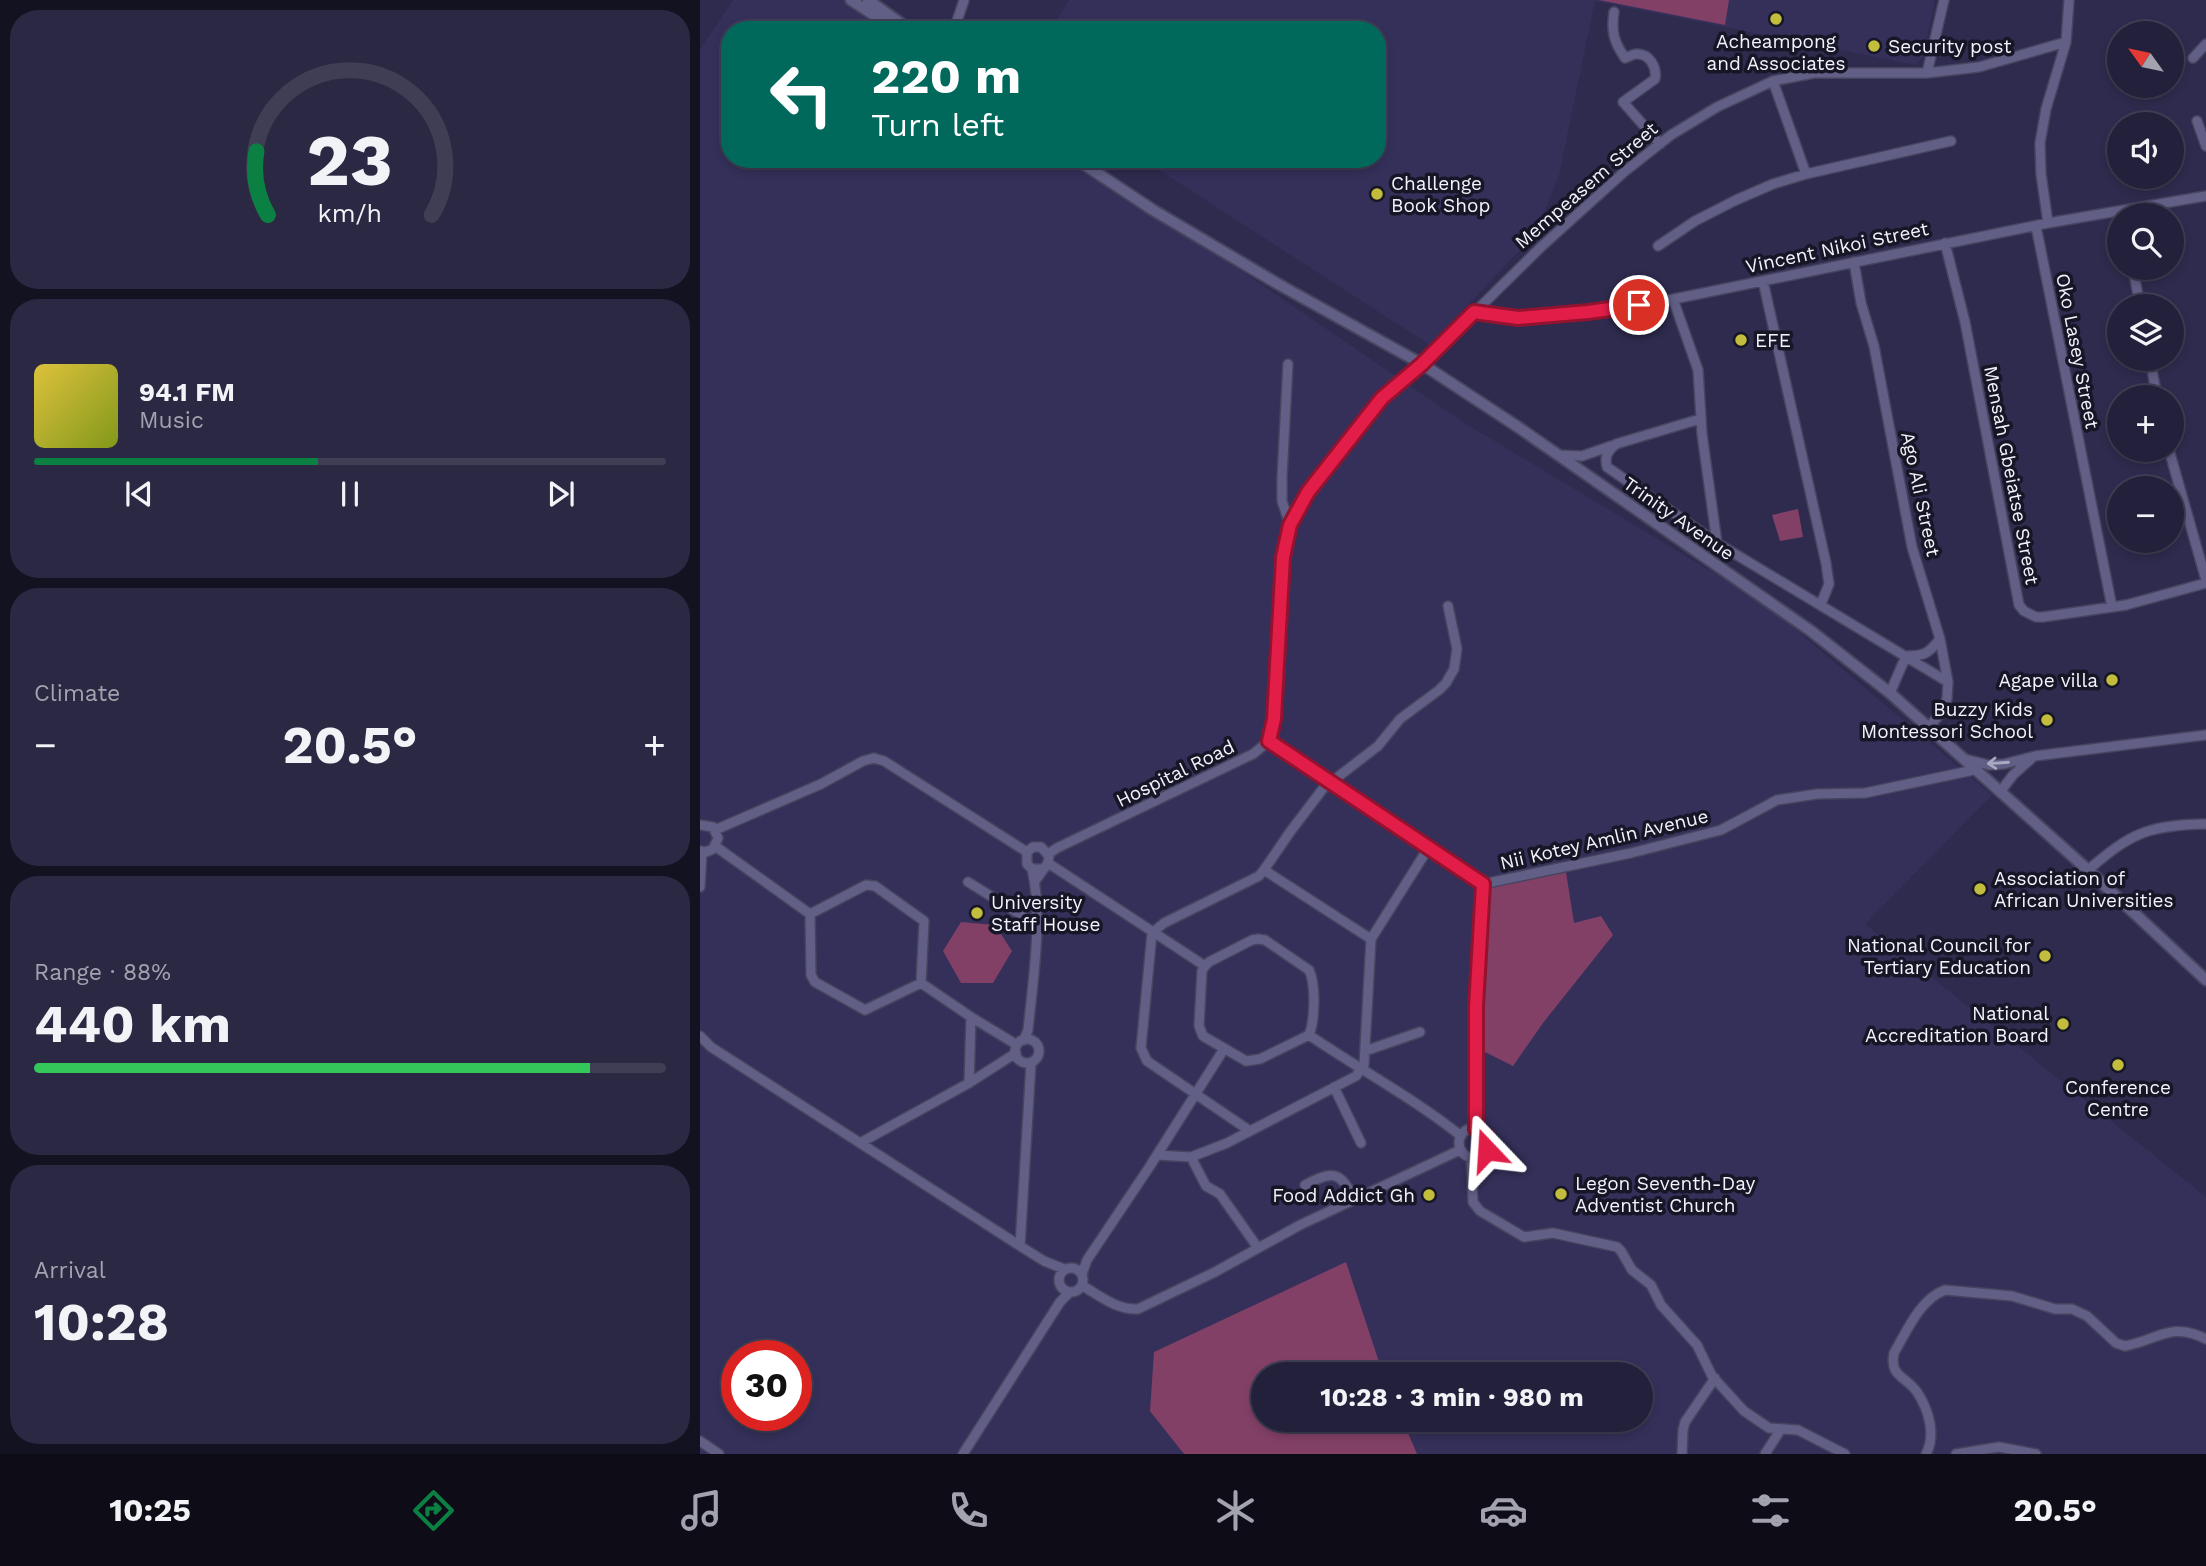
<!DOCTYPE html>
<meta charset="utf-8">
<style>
body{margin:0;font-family:"Work Sans",sans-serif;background:#2a2842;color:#f1f3f6;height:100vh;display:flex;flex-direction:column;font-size:26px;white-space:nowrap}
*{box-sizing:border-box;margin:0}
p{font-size:23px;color:#a2a3af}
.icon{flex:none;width:38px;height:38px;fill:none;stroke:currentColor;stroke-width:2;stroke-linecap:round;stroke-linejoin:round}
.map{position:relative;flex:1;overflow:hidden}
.sheet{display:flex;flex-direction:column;gap:10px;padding:10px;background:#131220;width:700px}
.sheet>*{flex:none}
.top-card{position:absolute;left:21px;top:21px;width:665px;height:147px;border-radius:28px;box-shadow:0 4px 10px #0003,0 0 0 2px #3f3e54;background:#00695c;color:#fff;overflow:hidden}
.needle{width:46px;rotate:303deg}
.fabs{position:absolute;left:1407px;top:21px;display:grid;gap:14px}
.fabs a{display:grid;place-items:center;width:77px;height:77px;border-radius:50%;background:#22203a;box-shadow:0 4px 10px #0003,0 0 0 2px #3f3e54;font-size:35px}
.speed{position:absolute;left:21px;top:1340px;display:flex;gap:14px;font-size:35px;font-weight:700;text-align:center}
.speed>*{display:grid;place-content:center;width:91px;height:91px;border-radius:50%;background:#22203a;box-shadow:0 4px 10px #0003,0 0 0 2px #3f3e54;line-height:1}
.speed .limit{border:10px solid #d22;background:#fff;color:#111}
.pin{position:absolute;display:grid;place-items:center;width:60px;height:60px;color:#fff;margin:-30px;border:4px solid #fff;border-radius:50%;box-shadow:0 2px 7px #0007}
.me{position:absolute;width:77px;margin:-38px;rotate:340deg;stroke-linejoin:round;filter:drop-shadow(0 0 5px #0008)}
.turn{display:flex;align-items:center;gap:24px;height:147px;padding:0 35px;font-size:32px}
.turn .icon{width:91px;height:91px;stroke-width:2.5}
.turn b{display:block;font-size:49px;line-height:60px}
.big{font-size:52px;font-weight:700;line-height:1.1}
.sheet .tile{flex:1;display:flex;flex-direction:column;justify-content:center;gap:10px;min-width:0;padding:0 24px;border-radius:28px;background:#2a2842}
.sheet .dial{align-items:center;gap:0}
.dial svg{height:182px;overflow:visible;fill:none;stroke:#3f3e54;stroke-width:7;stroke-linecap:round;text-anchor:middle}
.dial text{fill:#f1f3f6;stroke:none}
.song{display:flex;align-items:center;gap:21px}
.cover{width:84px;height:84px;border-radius:10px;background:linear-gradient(135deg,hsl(50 70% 55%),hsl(70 70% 35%))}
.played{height:7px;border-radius:4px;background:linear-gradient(90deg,#0b8043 45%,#3f3e54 45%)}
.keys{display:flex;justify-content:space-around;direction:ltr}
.heat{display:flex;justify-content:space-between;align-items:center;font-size:38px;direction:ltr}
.charge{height:10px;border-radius:5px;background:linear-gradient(90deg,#34c759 88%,#3f3e54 0)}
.trip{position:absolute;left:551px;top:1362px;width:402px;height:70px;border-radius:35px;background:#22203a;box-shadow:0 4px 10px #0003,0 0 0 2px #3f3e54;font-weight:700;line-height:70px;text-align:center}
.tab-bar{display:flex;height:112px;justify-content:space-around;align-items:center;background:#0e0d17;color:#a2a3af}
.tab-bar .icon{width:49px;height:49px}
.tab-bar .on{color:#0b8043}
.tab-bar b{font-size:32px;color:#f1f3f6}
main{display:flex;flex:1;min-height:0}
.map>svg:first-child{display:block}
</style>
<main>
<section class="sheet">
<div class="tile dial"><svg viewBox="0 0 100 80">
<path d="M14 69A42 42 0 1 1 86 69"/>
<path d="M14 69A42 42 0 0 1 9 41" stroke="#0b8043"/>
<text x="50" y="56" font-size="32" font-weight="700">23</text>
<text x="50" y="72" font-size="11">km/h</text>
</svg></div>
<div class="tile">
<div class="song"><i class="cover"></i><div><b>94.1 FM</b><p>Music</p></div></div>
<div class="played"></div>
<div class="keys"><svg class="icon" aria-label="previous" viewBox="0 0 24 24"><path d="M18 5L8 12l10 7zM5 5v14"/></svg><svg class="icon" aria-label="pause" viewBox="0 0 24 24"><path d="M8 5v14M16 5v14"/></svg><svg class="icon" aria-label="next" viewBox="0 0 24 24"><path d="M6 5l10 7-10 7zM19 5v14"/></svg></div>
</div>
<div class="tile"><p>Climate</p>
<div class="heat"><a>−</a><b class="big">20.5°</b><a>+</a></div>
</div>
<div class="tile"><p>Range · 88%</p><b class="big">440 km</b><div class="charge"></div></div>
<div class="tile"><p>Arrival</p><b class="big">10:28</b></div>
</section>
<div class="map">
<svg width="1506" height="1454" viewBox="0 0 1506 1454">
<rect width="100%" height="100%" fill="#2e2b4e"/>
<path fill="#34305a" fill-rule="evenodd" d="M33,0H143L187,30H30V159H377L763,422L1064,603L1292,795L1165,924L1506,1197V1454H0V50ZM37,1356H96V1416H37ZM564,1374H942V1419H564Z
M369,0H1235L1223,57L1216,65L895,1L859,175L838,228L819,251L730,345L442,159H677V30H350Z"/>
<path fill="#834066" d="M899,0H1029L1025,25Z
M1098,509L1103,537L1080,541L1072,515Z
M866,872L874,923L901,916L913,935L843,1023L813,1066L781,1050L787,888Z
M261,922L295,925L312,951L293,983H261L243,951Z
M646,1262L683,1374H564V1419H702L717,1454H484L450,1411L454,1352Z"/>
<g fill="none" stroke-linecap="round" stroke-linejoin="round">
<g stroke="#47445f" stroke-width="12">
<path id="minor" d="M914,12C911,32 914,42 925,58C929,57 932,54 936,54C950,53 957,68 955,79L923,102L960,144
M254,30L264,0
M1493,58L1506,44
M1227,73L1244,0
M1073,81L1106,174
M1497,121L1506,146
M1348,223L1341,174L1340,143L1346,109L1366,42L1369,0
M1336,226L1412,607
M1245,243L1265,322L1319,605L1324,611L1336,617H1343L1426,605L1506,583
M958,246L995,221L1036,200L1073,184L1106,174L1251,141
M1154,262L1161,303L1174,346L1212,547L1240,639L1248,682L1247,699L1240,714L1228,728
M1433,268L1440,306
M1063,281L1126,563L1129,584L1121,604
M973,299L998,370L1002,434L1017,543
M774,311L818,319L888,312L964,301L1348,223L1506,196
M1450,359L1457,397
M588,364L582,477V501L590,525
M1000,419L916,444C908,451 904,456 907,467L1017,543L1248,682
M1469,450L1506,580
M858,455L882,456L911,446
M1190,693L1206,656C1224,656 1228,654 1240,639
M569,741L783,884
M1265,759L1289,765L1304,764L1335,756L1506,735
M630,783L678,746L700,719L739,690L746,683L754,669L757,649L748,606
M1300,792L1313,775L1332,758
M0,825L13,827L18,838L13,849L6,852L0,851
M15,830L121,784L163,761L174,758L184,761L327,852
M15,846L110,914L111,975L115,982L165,1010L221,983L271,1017L317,1045
M348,854L357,848L553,754L569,741L574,719L583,557L590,525L608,492L682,398L722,364L841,247L924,172L971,135L1017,107L1073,81L1114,73H1227L1279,67L1366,42
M348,863L505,966
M564,870L590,832L628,782
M1388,870C1431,833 1448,825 1506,824
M335,881L348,863L349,856L341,847H333L327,852V864L332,869H342
M268,882L336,924
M783,884L931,853L1021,830L1077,800L1117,794L1165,793L1274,770
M0,887L2,852
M110,914L166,885L175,886L224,921L221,983
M558,939L565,940L609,970C616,984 615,1020 609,1035L560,1059L546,1061L503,1036L499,1026L502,971L505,966L509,962L552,940Z
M671,939L729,847
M609,1035C659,1069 713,1098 761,1136
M0,1036L11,1047L320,1246
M315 1051a12 12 0 1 1 24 0a12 12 0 1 1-24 0Z
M324,1040L328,1030C333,981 343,916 332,869
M665,1051L720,1032
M331,1063L320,1246L344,1261L364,1269
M269,1083L271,1017
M634,1087L661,1143
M759 1143a15 15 0 1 1 30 0a15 15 0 1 1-30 0Z
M776,1129V1007L783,884
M160,1143L269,1083L316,1053
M457,1155L491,1157L527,1143L656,1076L664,1065L671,939L564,870L559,876L464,923L452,933L441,1048L447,1061L550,1131
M491,1157L506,1186L520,1194L558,1248
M771,1158L773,1202L780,1211L824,1237L853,1233L917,1247L921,1251L932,1270L951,1285L961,1305L997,1345L1012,1376L1044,1411L1069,1428L1098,1430L1145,1454
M605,1185C632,1171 640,1170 654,1199
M359 1280a12 12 0 1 1 24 0a12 12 0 1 1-24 0Z
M382,1274L387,1260L450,1166L524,1049
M383,1286C400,1296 417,1310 438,1309L515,1272L600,1225L760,1150
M0,1441L19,1454
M263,1454L360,1302L369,1293
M982,1454L983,1430L985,1422L1015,1378
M1065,1454L1081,1429
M1226,1454C1236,1435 1229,1410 1217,1392C1206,1376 1189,1377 1194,1353C1207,1331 1220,1299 1245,1290L1312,1296L1355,1309H1372L1387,1316L1416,1343L1425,1346C1458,1340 1471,1321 1506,1339
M1256,1454L1299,1447L1336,1454"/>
</g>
<g stroke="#47445f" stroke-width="14">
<path id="tertiary" d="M151,0L197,30
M168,0L210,30
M376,159L453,210L578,284L722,364L818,427L1111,631L1190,693L1388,870L1506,980"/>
</g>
<use href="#minor" stroke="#615f86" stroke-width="9"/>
<use href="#tertiary" stroke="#615f86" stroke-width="10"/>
</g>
<defs><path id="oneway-shaft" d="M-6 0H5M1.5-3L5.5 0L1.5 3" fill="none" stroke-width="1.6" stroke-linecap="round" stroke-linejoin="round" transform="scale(1.75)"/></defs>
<use stroke="#aaa9c2" href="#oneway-shaft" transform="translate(1298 763) rotate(176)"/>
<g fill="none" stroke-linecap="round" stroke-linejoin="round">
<g stroke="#92132f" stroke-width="18">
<path id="route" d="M787,1150V1137L776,1129V1007L783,884L569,741L574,719L583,557L590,525L608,492L682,398L722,364L774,312L818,318L888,312L939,305"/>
</g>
<use href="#route" stroke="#e11d48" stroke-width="12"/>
</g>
<g fill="#c3bd3e" stroke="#171626" stroke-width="2.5">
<circle cx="1076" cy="19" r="7"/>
<circle cx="1174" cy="46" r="7"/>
<circle cx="677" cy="194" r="7"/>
<circle cx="1041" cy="340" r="7"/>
<circle cx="1412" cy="680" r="7"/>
<circle cx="1347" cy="720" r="7"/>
<circle cx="1280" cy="889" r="7"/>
<circle cx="277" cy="913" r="7"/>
<circle cx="1345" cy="956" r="7"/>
<circle cx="1363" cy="1024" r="7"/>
<circle cx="1418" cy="1065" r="7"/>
<circle cx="861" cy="1194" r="7"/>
<circle cx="729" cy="1195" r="7"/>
</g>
<g text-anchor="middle" stroke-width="7" stroke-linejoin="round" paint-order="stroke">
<g font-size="19" fill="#f3f3fd" stroke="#171626" text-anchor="start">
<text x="1076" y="48" text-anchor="middle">Acheampong<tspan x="1076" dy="22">and Associates</tspan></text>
<text x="1188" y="53">Security post</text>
<text x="691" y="190">Challenge<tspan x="691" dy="22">Book Shop</tspan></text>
<text x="1055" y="347">EFE</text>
<text x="1398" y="687" text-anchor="end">Agape villa</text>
<text x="1333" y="716" text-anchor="end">Buzzy Kids<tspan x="1333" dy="22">Montessori School</tspan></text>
<text x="1294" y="885">Association of<tspan x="1294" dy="22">African Universities</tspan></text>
<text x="291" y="909">University<tspan x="291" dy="22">Staff House</tspan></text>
<text x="1331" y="952" text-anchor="end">National Council for<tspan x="1331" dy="22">Tertiary Education</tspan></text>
<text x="1349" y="1020" text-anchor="end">National<tspan x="1349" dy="22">Accreditation Board</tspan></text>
<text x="1418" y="1094" text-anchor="middle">Conference<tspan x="1418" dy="22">Centre</tspan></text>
<text x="875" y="1190">Legon Seventh-Day<tspan x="875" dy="22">Adventist Church</tspan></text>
<text x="715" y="1202" text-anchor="end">Food Addict Gh</text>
</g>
<g font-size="19" fill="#f3f3fd" stroke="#171626">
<text transform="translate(886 185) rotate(-41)" y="7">Mempeasem Street</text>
<text transform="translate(1137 247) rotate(-12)" y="7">Vincent Nikoi Street</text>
<text transform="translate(1378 351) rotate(79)" y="7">Oko Lasey Street</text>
<text transform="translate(1312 475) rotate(79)" y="7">Mensah Gbeiatse Street</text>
<text transform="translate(1221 494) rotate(78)" y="7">Ago Ali Street</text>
<text transform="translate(979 518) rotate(35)" y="7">Trinity Avenue</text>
<text transform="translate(475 773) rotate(-26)" y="7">Hospital Road</text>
<text transform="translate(904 839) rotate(-13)" y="7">Nii Kotey Amlin Avenue</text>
</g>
</g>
</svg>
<div class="fabs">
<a><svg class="needle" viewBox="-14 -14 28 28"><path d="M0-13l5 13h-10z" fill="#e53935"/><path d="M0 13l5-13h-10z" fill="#a2a3af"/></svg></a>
<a><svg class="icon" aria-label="sound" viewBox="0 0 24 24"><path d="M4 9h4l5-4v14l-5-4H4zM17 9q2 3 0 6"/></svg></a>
<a><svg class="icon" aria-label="search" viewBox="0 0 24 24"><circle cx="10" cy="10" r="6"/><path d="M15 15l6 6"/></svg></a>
<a><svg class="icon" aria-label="layers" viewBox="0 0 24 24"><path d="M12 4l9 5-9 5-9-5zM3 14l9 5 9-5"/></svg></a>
<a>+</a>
<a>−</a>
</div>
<div class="speed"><div class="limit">30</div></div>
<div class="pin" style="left:939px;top:305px;background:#d93025"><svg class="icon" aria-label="arrive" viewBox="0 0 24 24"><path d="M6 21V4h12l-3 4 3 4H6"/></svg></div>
<svg class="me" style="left:787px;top:1150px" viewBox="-20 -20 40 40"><path d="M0-17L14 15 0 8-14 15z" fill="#e11d48" stroke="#fff" stroke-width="4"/></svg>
<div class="trip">10:28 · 3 min · 980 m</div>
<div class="top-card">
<div class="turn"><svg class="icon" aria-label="left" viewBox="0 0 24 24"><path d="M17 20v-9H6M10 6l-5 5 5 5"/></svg><div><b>220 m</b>Turn left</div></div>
</div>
</div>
</main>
<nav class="tab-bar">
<b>10:25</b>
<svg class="icon on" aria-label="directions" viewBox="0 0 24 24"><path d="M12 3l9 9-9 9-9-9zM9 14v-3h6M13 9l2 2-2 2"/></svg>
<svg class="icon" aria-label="music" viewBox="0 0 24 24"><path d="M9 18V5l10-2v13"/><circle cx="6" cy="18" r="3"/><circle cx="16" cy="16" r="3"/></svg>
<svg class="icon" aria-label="phone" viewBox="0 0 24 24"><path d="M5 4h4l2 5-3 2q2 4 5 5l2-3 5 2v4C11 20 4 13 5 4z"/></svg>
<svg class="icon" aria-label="climate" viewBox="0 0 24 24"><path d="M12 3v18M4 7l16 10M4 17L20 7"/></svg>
<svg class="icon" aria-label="car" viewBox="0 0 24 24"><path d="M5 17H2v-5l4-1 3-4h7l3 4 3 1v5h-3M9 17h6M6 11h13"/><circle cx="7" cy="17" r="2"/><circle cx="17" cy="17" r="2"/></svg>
<svg class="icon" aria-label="filters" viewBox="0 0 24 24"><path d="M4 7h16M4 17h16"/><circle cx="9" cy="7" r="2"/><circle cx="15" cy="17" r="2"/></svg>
<b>20.5°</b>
</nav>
